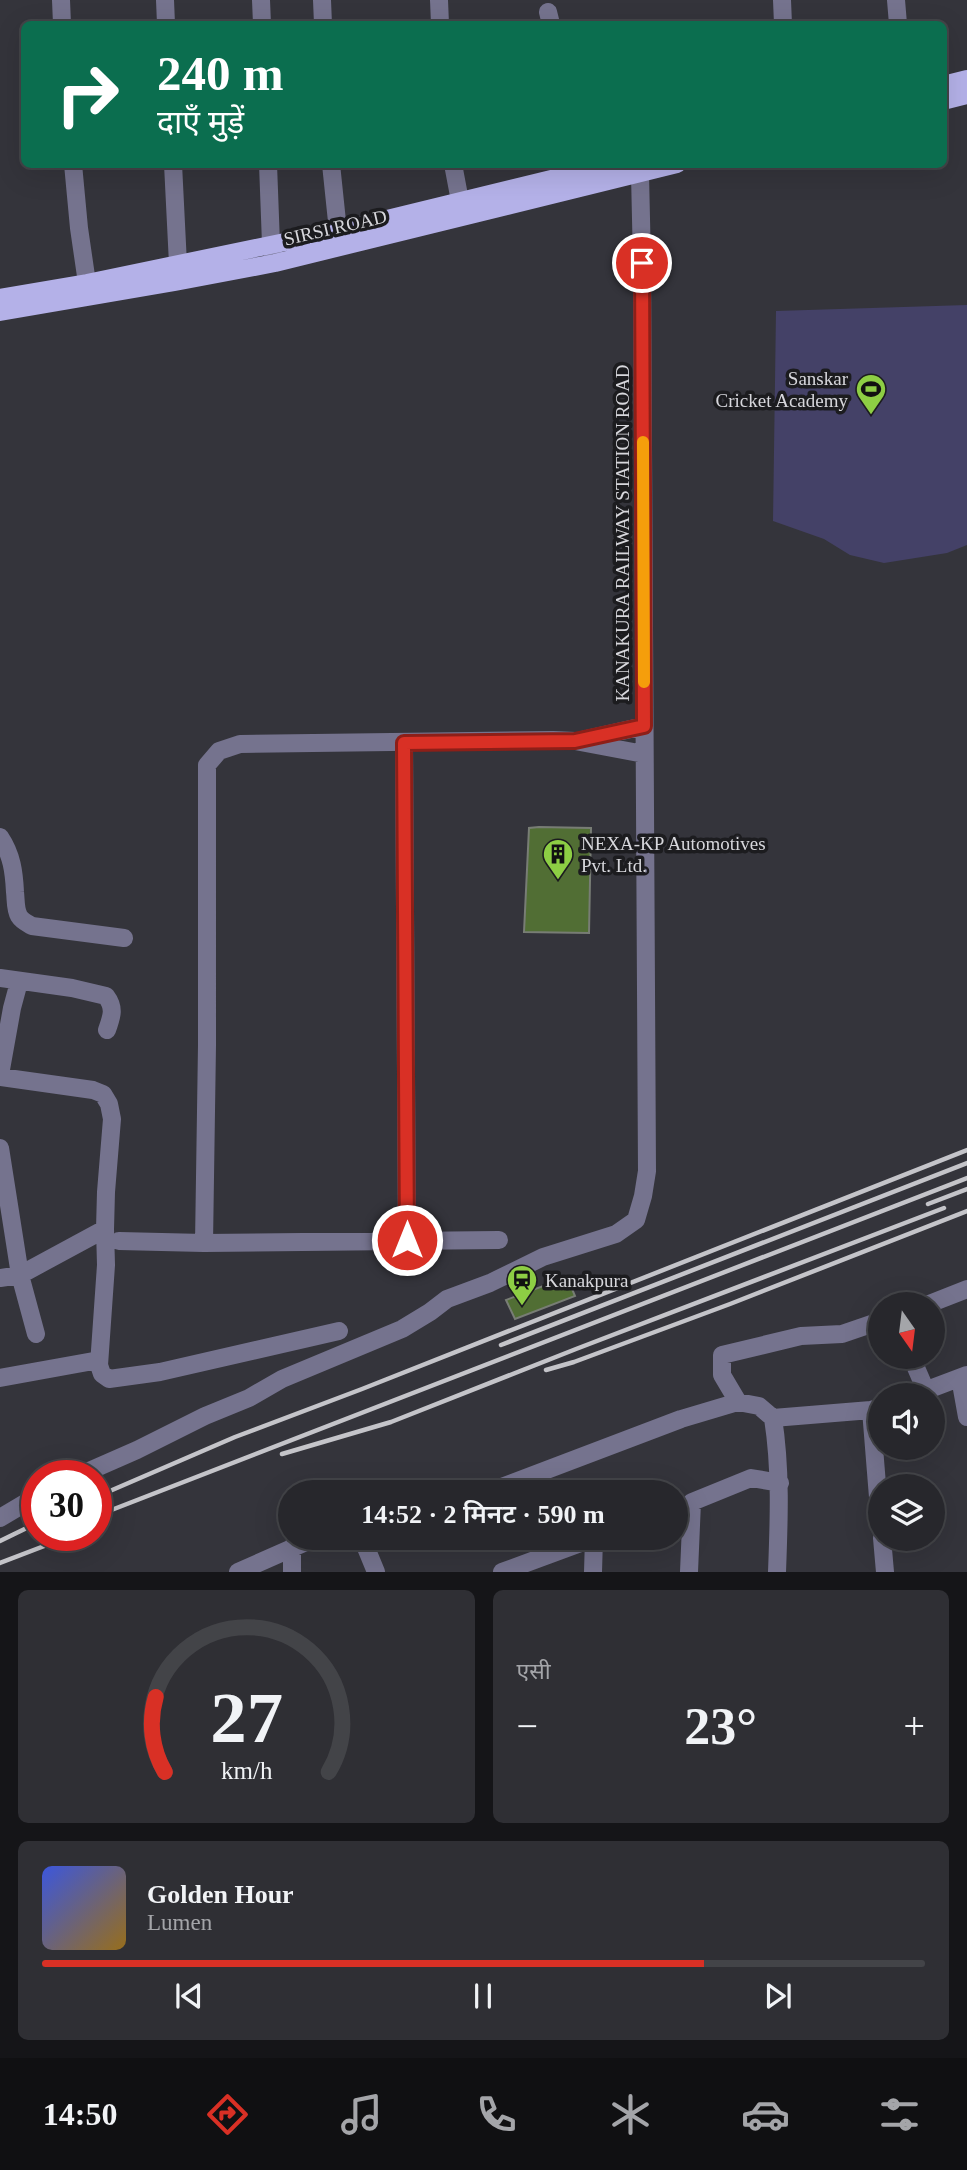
<!DOCTYPE html>
<html lang="hi">
<meta charset="utf-8">
<style>
body{margin:0;font-family:"Times New Roman","Noto Sans Devanagari",serif;background:#2f2f34;color:#f1f3f6;height:100vh;display:flex;flex-direction:column;font-size:26px;white-space:nowrap}
*{box-sizing:border-box;margin:0}
p{font-size:23px;color:#a4a5a9}
.icon{flex:none;width:38px;height:38px;fill:none;stroke:currentColor;stroke-width:2;stroke-linecap:round;stroke-linejoin:round}
.map{position:relative;height:1572px;overflow:hidden}
.sheet{display:flex;flex-direction:column;gap:18px;padding:18px;background:#151518;flex:1}
.sheet>*{flex:none}
.top-card{position:absolute;left:21px;top:21px;width:926px;height:147px;border-radius:10px;box-shadow:0 7px 28px #0002,0 0 0 2px #434448;background:#0b6e4f;color:#fff;overflow:hidden}
.needle{width:46px;rotate:166deg}
.controls{position:absolute;left:868px;top:1292px;display:grid;gap:14px}
.controls a{display:grid;place-items:center;width:77px;height:77px;border-radius:50%;background:#27272c;box-shadow:0 7px 28px #0002,0 0 0 2px #434448;font-size:35px}
.speed{position:absolute;left:21px;top:1460px;display:flex;gap:14px;font-size:35px;font-weight:700;text-align:center}
.speed>*{display:grid;place-content:center;width:91px;height:91px;border-radius:50%;background:#27272c;box-shadow:0 7px 28px #0002,0 0 0 2px #434448;line-height:1}
.speed .limit{border:10px solid #d22;background:#fff;color:#111}
.pin{position:absolute;display:grid;place-items:center;width:60px;height:60px;color:#fff;margin:-30px;border:4px solid #fff;border-radius:50%;box-shadow:0 2px 7px #0007}
.me{position:absolute;width:77px;margin:-38px;rotate:0deg;stroke-linejoin:round;filter:drop-shadow(0 0 5px #0008)}
.turn{display:flex;align-items:center;gap:24px;height:147px;padding:0 21px;font-size:32px}
.turn .icon{width:91px;height:91px;stroke-width:2.5}
.turn b{display:block;font-size:49px;line-height:60px}
.big{font-size:52px;font-weight:600;line-height:1.1}
.sheet .widget{flex:1;display:flex;flex-direction:column;justify-content:center;gap:10px;min-width:0;padding:0 24px;border-radius:10px;background:#2f2f34}
.sheet .dial{align-items:center;gap:0}
.dial svg{height:182px;overflow:visible;fill:none;stroke:#434448;stroke-width:7;stroke-linecap:round;text-anchor:middle}
.dial text{fill:#f1f3f6;stroke:none}
.song{display:flex;align-items:center;gap:21px}
.cover{width:84px;height:84px;border-radius:10px;background:linear-gradient(135deg,hsl(230 70% 55%),hsl(40 70% 35%))}
.played{height:7px;border-radius:4px;background:linear-gradient(90deg,#d93025 75%,#434448 75%)}
.keys{display:flex;justify-content:space-around;direction:ltr}
.heat{display:flex;justify-content:space-between;align-items:center;font-size:38px;direction:ltr}
.sheet .tiles{flex:1;display:grid;gap:18px;grid-template-columns:1fr 1fr}
.widget:last-child{grid-column:span 2}
.trip{position:absolute;left:278px;top:1480px;width:410px;height:70px;border-radius:35px;background:#27272c;box-shadow:0 7px 28px #0002,0 0 0 2px #434448;font-weight:600;line-height:70px;text-align:center}
.tab-bar{display:flex;height:112px;justify-content:space-around;align-items:center;background:#101012;color:#a4a5a9}
.tab-bar .icon{width:49px;height:49px}
.tab-bar .current{color:#d93025}
.tab-bar b{font-size:32px;color:#f1f3f6}
.map>svg:first-child{display:block}
</style>
<div class="map">
<svg width="967" height="1572" viewBox="0 0 967 1572">
<rect width="100%" height="100%" fill="#34343b"/>
<path fill="#444167" d="M967,305V545L947,553L884,563L850,555L824,539L773,521L776,311Z"/>
<path fill="#516e34" stroke="#787d75" stroke-width="2" d="M539,827L591,828L589,933L524,932L529,828Z
M567,1277L575,1296L515,1319L506,1300Z"/>
<g fill="none" stroke-linecap="round" stroke-linejoin="round">
<path stroke="#75738e" stroke-width="18" d="M61,0L62,24
M165,0L166,24
M261,0L262,24
M322,0L323,24
M439,0L440,24
M782,0L783,24
M896,0L898,24
M548,12L551,24
M73,164L79,228L87,283
M173,164L178,264
M268,164L271,244L274,259
M331,164L338,231
M453,164L460,201
M582,740L644,726
M404,743L407,1240
M0,837C12,855 14,872 15,892C16,900 15,909 19,916C22,921 27,923 32,926L124,938
M0,978L72,988L106,996C115,1008 112,1016 107,1030
M0,1075L12,1008L19,982
M0,1077L93,1090L103,1094L109,1104L112,1119L106,1192L105,1229L20,1275L0,1278
M0,1148L20,1275L36,1334
M105,1229L106,1265L99,1365L102,1374L109,1379L160,1372L339,1331
M119,1241L204,1243L499,1240
M204,1243L207,1045V765L219,751L240,744L553,740L575,741L644,754
M929,1304L967,1289
M911,1356L926,1391
M0,1378L99,1360
M960,1378L967,1417
M914,1395L967,1375
M738,1402L722,1375V1355L801,1336L842,1334L880,1321
M880,1407L871,1410L880,1522
M773,1418L871,1410
M80,1475L137,1450L205,1416L249,1398L282,1379L402,1329L430,1312L447,1299L490,1283L543,1257L616,1234L636,1220L643,1196L647,1171L642,263L640,174L636,164
M486,1493L681,1419L738,1402L759,1406L773,1418C781,1469 779,1520 777,1572
M0,1518L37,1496
M362,1538L376,1572
M882,1538L885,1572
M238,1572L315,1538
M292,1572V1547
M502,1572L594,1538
M593,1572L594,1538
M689,1572L692,1502L751,1478L780,1483"/>
<path stroke="#b4b1e8" stroke-width="18" d="M943,85L967,79
M943,101L967,95
M0,298L87,283L338,231L613,164
M0,312L175,282L275,263L677,164"/>
<path stroke="#c4c4c9" stroke-width="4.5" d="M928,1204L967,1189
M501,1345L967,1163
M546,1370L574,1362L730,1304L967,1211
M282,1454L391,1422L576,1349L944,1208
M96,1497L235,1437L362,1389L967,1150
M96,1516L967,1178
M0,1541L37,1523
M0,1563L73,1535"/>
</g>
<g fill="none" stroke-linecap="round" stroke-linejoin="round">
<g stroke="#8d1f18" stroke-width="18">
<path id="route" d="M407,1240L404,743L575,741L644,726L642,263"/>
</g>
<use href="#route" stroke="#d93025" stroke-width="12"/>
<path stroke="#f59e0b" stroke-width="12" d="M643,442L644,682"/>
</g>
<defs>
<g id="stadium-pin" transform="scale(1.575)"><path d="M0 17L-7.5 6A9.5 9.5 0 1 1 7.5 6Z" fill="#8dce44" stroke="#1c1c1f"/><path d="M0-5a6.5 5 0 1 0 0 10a6.5 5 0 1 0 0-10ZM-3.5-1.8h7v3.6h-7Z" fill="#111"/></g>
<g id="building-pin" transform="scale(1.575)"><path d="M0 17L-7.5 6A9.5 9.5 0 1 1 7.5 6Z" fill="#8dce44" stroke="#1c1c1f"/><path d="M-4-6H4V6H1V3H-1V6H-4ZM-2.5-4.3h1.7v1.8h-1.7ZM.8-4.3h1.7v1.8H.8ZM-2.5-1h1.7V.8h-1.7ZM.8-1h1.7V.8H.8Z" fill="#111"/></g>
<g id="station-pin" transform="scale(1.575)"><path d="M0 17L-7.5 6A9.5 9.5 0 1 1 7.5 6Z" fill="#8dce44" stroke="#1c1c1f"/><path d="M-3-6H3Q5-6 5-4V2Q5 4 3 4L4.5 6H3L1.5 4h-3L-3 6H-4.5L-3 4Q-5 4-5 2V-4Q-5-6-3-6ZM-3.5-4v3h7v-3ZM-3.5 1v1.5H-2V1ZM2 1v1.5H3.5V1Z" fill="#111"/></g>
</defs>
<g fill-rule="evenodd">
<use href="#stadium-pin" x="871" y="389"/>
<use href="#building-pin" x="558" y="854"/>
<use href="#station-pin" x="522" y="1280"/>
</g>
<g text-anchor="middle" stroke-width="7" stroke-linejoin="round" paint-order="stroke">
<g font-size="19" fill="#d7d7dc" stroke="#1c1c1f">
<text transform="translate(335 227) rotate(-13)" y="7">SIRSI ROAD</text>
<text transform="translate(622 533) rotate(-90)" y="7">KANAKURA RAILWAY STATION ROAD</text>
</g>
<g font-size="19" fill="#d7d7dc" stroke="#1c1c1f" text-anchor="start">
<text x="848" y="385" text-anchor="end">Sanskar<tspan x="848" dy="22">Cricket Academy</tspan></text>
<text x="581" y="850">NEXA-KP Automotives<tspan x="581" dy="22">Pvt. Ltd.</tspan></text>
<text x="545" y="1287">Kanakpura</text>
</g>
</g>
</svg>
<div class="controls">
<a><svg class="needle" viewBox="-14 -14 28 28"><path d="M0-13l5 13h-10z" fill="#e53935"/><path d="M0 13l5-13h-10z" fill="#a4a5a9"/></svg></a>
<a><svg class="icon" aria-label="sound" viewBox="0 0 24 24"><path d="M4 9h4l5-4v14l-5-4H4zM17 9q2 3 0 6"/></svg></a>
<a><svg class="icon" aria-label="layers" viewBox="0 0 24 24"><path d="M12 4l9 5-9 5-9-5zM3 14l9 5 9-5"/></svg></a>
</div>
<div class="speed"><div class="limit">30</div></div>
<div class="pin" style="left:642px;top:263px;background:#d93025"><svg class="icon" aria-label="arrive" viewBox="0 0 24 24"><path d="M6 21V4h12l-3 4 3 4H6"/></svg></div>
<svg class="me" style="left:407px;top:1240px" viewBox="-20 -20 40 40"><circle r="17" fill="#d93025" stroke="#fff" stroke-width="3"/><path d="M0-11L8 9 0 5-8 9z" fill="#fff"/></svg>
<div class="trip">14:52 · 2 मिनट · 590 m</div>
<div class="top-card">
<div class="turn"><svg class="icon" aria-label="right" viewBox="0 0 24 24"><path d="M7 20v-9h11M14 6l5 5-5 5"/></svg><div><b>240 m</b>दाएँ मुड़ें</div></div>
</div>
</div>
<section class="sheet">
<div class="tiles">
<div class="widget dial"><svg viewBox="0 0 100 80">
<path d="M14 69A42 42 0 1 1 86 69"/>
<path d="M14 69A42 42 0 0 1 10 36" stroke="#d93025"/>
<text x="50" y="56" font-size="32" font-weight="700">27</text>
<text x="50" y="72" font-size="11">km/h</text>
</svg></div>
<div class="widget"><p>एसी</p>
<div class="heat"><a>−</a><b class="big">23°</b><a>+</a></div>
</div>
<div class="widget">
<div class="song"><i class="cover"></i><div><b>Golden Hour</b><p>Lumen</p></div></div>
<div class="played"></div>
<div class="keys"><svg class="icon" aria-label="previous" viewBox="0 0 24 24"><path d="M18 5L8 12l10 7zM5 5v14"/></svg><svg class="icon" aria-label="pause" viewBox="0 0 24 24"><path d="M8 5v14M16 5v14"/></svg><svg class="icon" aria-label="next" viewBox="0 0 24 24"><path d="M6 5l10 7-10 7zM19 5v14"/></svg></div>
</div>
</div>
</section>
<nav class="tab-bar">
<b>14:50</b>
<svg class="icon current" aria-label="directions" viewBox="0 0 24 24"><path d="M12 3l9 9-9 9-9-9zM9 14v-3h6M13 9l2 2-2 2"/></svg>
<svg class="icon" aria-label="music" viewBox="0 0 24 24"><path d="M9 18V5l10-2v13"/><circle cx="6" cy="18" r="3"/><circle cx="16" cy="16" r="3"/></svg>
<svg class="icon" aria-label="phone" viewBox="0 0 24 24"><path d="M5 4h4l2 5-3 2q2 4 5 5l2-3 5 2v4C11 20 4 13 5 4z"/></svg>
<svg class="icon" aria-label="climate" viewBox="0 0 24 24"><path d="M12 3v18M4 7l16 10M4 17L20 7"/></svg>
<svg class="icon" aria-label="car" viewBox="0 0 24 24"><path d="M5 17H2v-5l4-1 3-4h7l3 4 3 1v5h-3M9 17h6M6 11h13"/><circle cx="7" cy="17" r="2"/><circle cx="17" cy="17" r="2"/></svg>
<svg class="icon" aria-label="filters" viewBox="0 0 24 24"><path d="M4 7h16M4 17h16"/><circle cx="9" cy="7" r="2"/><circle cx="15" cy="17" r="2"/></svg>
</nav>
